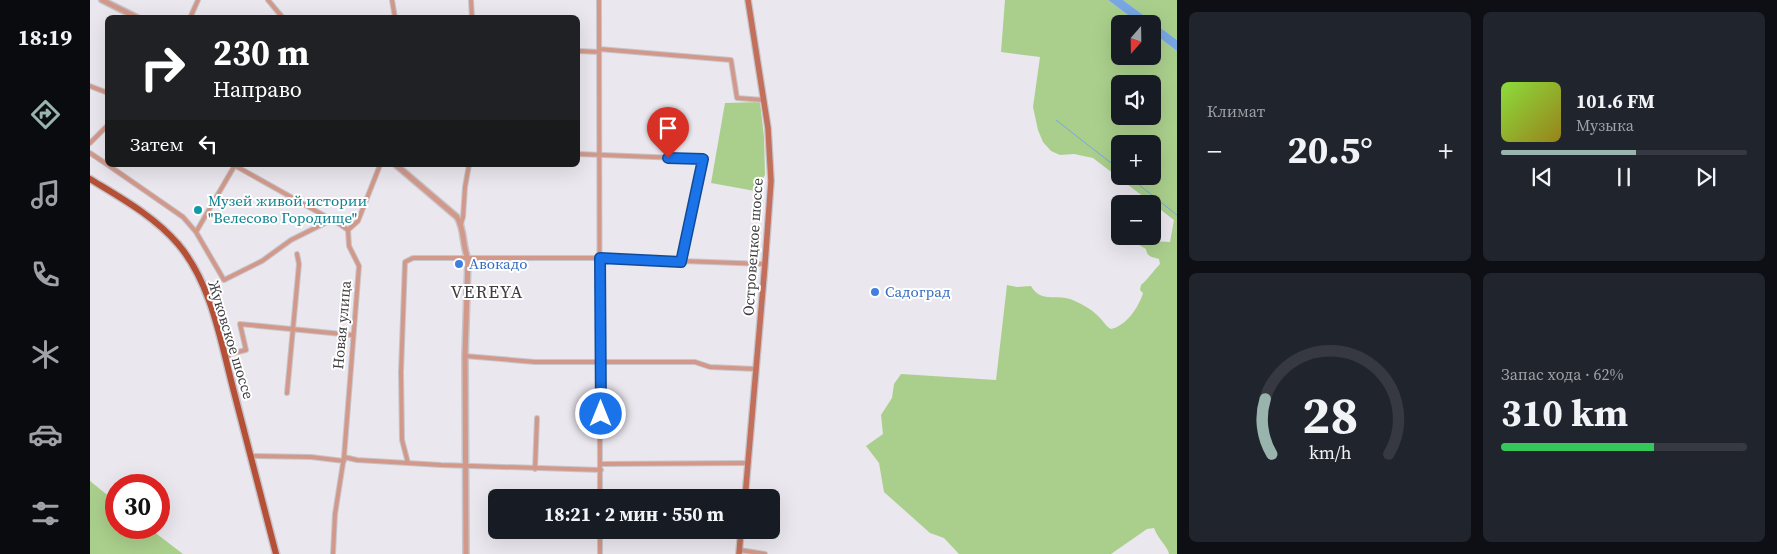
<!DOCTYPE html>
<html lang="ru">
<meta charset="utf-8">
<style>
body{margin:0;font-family:"Source Serif 4",serif;background:#20242c;color:#f1f3f6;height:100vh;display:flex;flex-direction:column;font-size:19px;white-space:nowrap}
*{box-sizing:border-box;margin:0}
p{font-size:16px;color:#9ea1a6}
.icon{flex:none;width:28px;height:28px;fill:none;stroke:currentColor;stroke-width:2;stroke-linecap:round;stroke-linejoin:round}
.map{position:relative;flex:1;overflow:hidden}
.drawer{display:flex;flex-direction:column;gap:12px;padding:12px;background:#0d0f14;width:600px}
.drawer>*{flex:none}
.hud{position:absolute;left:15px;top:15px;width:475px;height:152px;border-radius:8px;box-shadow:0 5px 20px #0002;background:#202124;color:#fff;overflow:hidden}
.needle{width:32px;rotate:200deg}
.fabs{position:absolute;left:1021px;top:15px;display:grid;gap:10px}
.fabs a{display:grid;place-items:center;width:50px;height:50px;border-radius:8px;background:#171b24;box-shadow:0 5px 20px #0002;font-size:25px}
.speed{position:absolute;left:15px;top:474px;display:flex;gap:10px;font-size:25px;font-weight:700;text-align:center}
.speed>*{display:grid;place-content:center;width:65px;height:65px;border-radius:50%;background:#171b24;box-shadow:0 5px 20px #0002;line-height:1}
.speed .limit{border:8px solid #d22;background:#fff;color:#111}
.pin{position:absolute;display:grid;place-items:center;width:42px;height:42px;color:#fff;margin:-51px -21px;border-radius:50% 50% 50% 0;rotate:-45deg;box-shadow:0 0 5px #0007}
.pin .icon{rotate:45deg}
.me{position:absolute;width:55px;margin:-28px;rotate:0deg;stroke-linejoin:round;filter:drop-shadow(0 0 4px #0008)}
.turn{display:flex;align-items:center;gap:18px;height:105px;padding:0 25px;font-size:22px}
.turn .icon{width:65px;height:65px;stroke-width:2.5}
.turn b{display:block;font-size:35px;line-height:42px}
.then{display:flex;align-items:center;height:48px;padding:0 25px;background:#0003;gap:10px;font-size:19px}
.big{font-size:38px;font-weight:700;line-height:1.1}
.drawer .card{flex:1;display:flex;flex-direction:column;justify-content:center;gap:8px;min-width:0;padding:0 18px;border-radius:8px;background:#20242c}
.drawer .dial{align-items:center;gap:0}
.dial svg{height:130px;overflow:visible;fill:none;stroke:#363941;stroke-width:7;stroke-linecap:round;text-anchor:middle}
.dial text{fill:#f1f3f6;stroke:none}
.song{display:flex;align-items:center;gap:15px}
.cover{width:60px;height:60px;border-radius:8px;background:linear-gradient(135deg,hsl(90 70% 55%),hsl(50 70% 35%))}
.played{height:5px;border-radius:2px;background:linear-gradient(90deg,#98b4ad 55%,#363941 55%)}
.keys{display:flex;justify-content:space-around;direction:ltr}
.heat{display:flex;justify-content:space-between;align-items:center;font-size:28px;direction:ltr}
.charge{height:8px;border-radius:4px;background:linear-gradient(90deg,#34c759 62%,#363941 0)}
.drawer .tiles{flex:1;display:grid;gap:12px;grid-template-columns:repeat(2,1fr)}
.trip{position:absolute;left:398px;top:489px;width:292px;height:50px;border-radius:8px;background:#171b24;box-shadow:0 5px 20px #0002;font-weight:700;line-height:50px;text-align:center}
main{display:flex;flex:1;min-height:0}
.tabs{display:flex;flex-direction:column;width:90px;justify-content:space-around;align-items:center;background:#090b0e;color:#9ea1a6}
.tabs .icon{width:35px;height:35px}
.tabs .active{color:#98b4ad}
.tabs b{font-size:22px;color:#f1f3f6}
.map>svg:first-child{display:block}
</style>
<main>
<nav class="tabs">
<b>18:19</b>
<svg class="icon active" aria-label="directions" viewBox="0 0 24 24"><path d="M12 3l9 9-9 9-9-9zM9 14v-3h6M13 9l2 2-2 2"/></svg>
<svg class="icon" aria-label="music" viewBox="0 0 24 24"><path d="M9 18V5l10-2v13"/><circle cx="6" cy="18" r="3"/><circle cx="16" cy="16" r="3"/></svg>
<svg class="icon" aria-label="phone" viewBox="0 0 24 24"><path d="M5 4h4l2 5-3 2q2 4 5 5l2-3 5 2v4C11 20 4 13 5 4z"/></svg>
<svg class="icon" aria-label="climate" viewBox="0 0 24 24"><path d="M12 3v18M4 7l16 10M4 17L20 7"/></svg>
<svg class="icon" aria-label="car" viewBox="0 0 24 24"><path d="M5 17H2v-5l4-1 3-4h7l3 4 3 1v5h-3M9 17h6M6 11h13"/><circle cx="7" cy="17" r="2"/><circle cx="17" cy="17" r="2"/></svg>
<svg class="icon" aria-label="filters" viewBox="0 0 24 24"><path d="M4 7h16M4 17h16"/><circle cx="9" cy="7" r="2"/><circle cx="15" cy="17" r="2"/></svg>
</nav>
<div class="map">
<svg width="1087" height="554" viewBox="0 0 1087 554">
<rect width="100%" height="100%" fill="#eae7ee"/>
<path fill="#aacf8c" fill-rule="evenodd" d="M915,0H1018L1050,24H1030V56H1062L1063,33L1087,51V554H1079C1078,547 1068,539 1064,528L1057,529L1021,554H869L854,538L840,533L794,492L789,463L776,446L793,434L791,415L802,398L804,384L811,374L906,380L917,285L927,287L941,286C951,303 964,294 980,299C990,303 1000,308 1007,315C1013,320 1015,326 1021,329C1036,326 1049,307 1053,293L1050,290L1051,285C1059,278 1063,271 1070,264L1069,259C1062,257 1057,257 1056,249L1044,242L1047,240L1080,242L1084,220L1003,158L984,154L970,155L961,151L953,142L948,130L943,107L950,57L911,52ZM1030,84H1062V116H1030ZM1030,144H1062V176H1030Z
M1033,0H1087V40Z
M670,102L674,137L675,175L665,191L621,183L635,103Z
M0,481L26,502V528H59L93,554H0Z"/>
<path fill="#78a7e2" d="M1018,0H1033L1087,40V51L1063,33L1062,24H1050Z"/>
<g fill="none" stroke-linecap="round" stroke-linejoin="round">
<path stroke="#78a7e2" stroke-width="1" d="M966,120L1030,170
M1038,176L1087,215"/>
<g stroke="#c7c5cb" stroke-width="6">
<path id="minor" d="M178,0L193,18
M302,0L305,18
M381,0L382,18
M509,0L510,498
M100,18L108,0
M509,49L641,60L647,98L673,100
M488,51L509,52
M0,86L18,93
M0,143L18,125
M0,153L18,165
M488,154L613,159L591,262
M18,165L93,217L106,232L134,280L172,261L201,240L241,220
M144,165L251,225L258,230L259,246L269,266L254,457L245,514L243,554
M371,224L373,217L375,187L379,165
M258,230L268,221L290,165
M106,232L145,165
M375,356L445,362H605L620,367L666,369
M135,358L143,353L156,350L150,324L262,335
M197,393L209,264L207,254
M161,456L221,457L254,461
M254,457L267,460L351,465L511,470
M318,463L312,440L311,372L315,262L323,258H510L675,264
M511,464L658,463
M445,469L447,418
M510,530V554
M649,550L675,554"/>
</g>
<g stroke="#c7c5cb" stroke-width="8">
<path id="tertiary" d="M12,0L48,18
M306,165L367,217C375,230 372,245 378,259L375,356L376,554"/>
</g>
<g stroke="#c7c5cb" stroke-width="8">
<path id="secondary" d="M655,498L675,264L681,181L678,128L658,0
M649,554L651,530"/>
</g>
<g stroke="#c7c5cb" stroke-width="9">
<path id="primary" d="M0,179C31,198 64,216 88,244C122,284 131,343 144,392C158,446 172,500 186,554"/>
</g>
<use href="#minor" stroke="#d2998a" stroke-width="4"/>
<use href="#tertiary" stroke="#d2998a" stroke-width="5"/>
<use href="#secondary" stroke="#c2705b" stroke-width="5.5"/>
<use href="#primary" stroke="#b55037" stroke-width="6"/>
</g>
<g fill="none" stroke-linecap="round" stroke-linejoin="round">
<g stroke="#114b97" stroke-width="12">
<path id="route" d="M511,414L510,258L591,262L613,159L578,158"/>
</g>
<use href="#route" stroke="#1a73e8" stroke-width="9"/>
</g>
<circle fill="#0f9aa8" stroke="#fff" stroke-width="2" cx="108" cy="210" r="5"/>
<g fill="#3f7fe0" stroke="#fff" stroke-width="2">
<circle cx="369" cy="264" r="5"/>
<circle cx="785" cy="292" r="5"/>
</g>
<g text-anchor="middle" stroke-width="4" stroke-linejoin="round" paint-order="stroke">
<g font-size="15" fill="#0d838f" stroke="#fff" text-anchor="start">
<text x="118" y="206">Музей живой истории<tspan x="118" dy="17">"Велесово Городище"</tspan></text>
</g>
<g font-size="15" fill="#3d3c3e" stroke="#fff">
<text transform="translate(663 247) rotate(-86)" y="5">Островецкое шоссе</text>
<text transform="translate(252 325) rotate(-85)" y="5">Новая улица</text>
<text transform="translate(141 340) rotate(73)" y="5">Жуковское шоссе</text>
</g>
<g font-size="15" fill="#366cbe" stroke="#fff" text-anchor="start">
<text x="379" y="269">Авокадо</text>
<text x="795" y="297">Садоград</text>
</g>
<g font-size="18" letter-spacing="1" fill="#3d3c3e" stroke="#fff">
<text x="397" y="298">VEREYA</text>
</g>
</g>
</svg>
<div class="fabs">
<a><svg class="needle" viewBox="-14 -14 28 28"><path d="M0-13l5 13h-10z" fill="#e53935"/><path d="M0 13l5-13h-10z" fill="#9ea1a6"/></svg></a>
<a><svg class="icon" aria-label="sound" viewBox="0 0 24 24"><path d="M4 9h4l5-4v14l-5-4H4zM17 9q2 3 0 6"/></svg></a>
<a>+</a>
<a>−</a>
</div>
<div class="speed"><div class="limit">30</div></div>
<div class="pin" style="left:578px;top:158px;background:#d93025"><svg class="icon" aria-label="arrive" viewBox="0 0 24 24"><path d="M6 21V4h12l-3 4 3 4H6"/></svg></div>
<svg class="me" style="left:511px;top:414px" viewBox="-20 -20 40 40"><circle r="17" fill="#1a73e8" stroke="#fff" stroke-width="3"/><path d="M0-11L8 9 0 5-8 9z" fill="#fff"/></svg>
<div class="trip">18:21 · 2 мин · 550 m</div>
<div class="hud">
<div class="turn"><svg class="icon" aria-label="right" viewBox="0 0 24 24"><path d="M7 20v-9h11M14 6l5 5-5 5"/></svg><div><b>230 m</b>Направо</div></div>
<div class="then">Затем<svg class="icon" aria-label="left" viewBox="0 0 24 24"><path d="M17 20v-9H6M10 6l-5 5 5 5"/></svg></div>
</div>
</div>
<section class="drawer">
<div class="tiles">
<div class="card"><p>Климат</p>
<div class="heat"><a>−</a><b class="big">20.5°</b><a>+</a></div>
</div>
<div class="card">
<div class="song"><i class="cover"></i><div><b>101.6 FM</b><p>Музыка</p></div></div>
<div class="played"></div>
<div class="keys"><svg class="icon" aria-label="previous" viewBox="0 0 24 24"><path d="M18 5L8 12l10 7zM5 5v14"/></svg><svg class="icon" aria-label="pause" viewBox="0 0 24 24"><path d="M8 5v14M16 5v14"/></svg><svg class="icon" aria-label="next" viewBox="0 0 24 24"><path d="M6 5l10 7-10 7zM19 5v14"/></svg></div>
</div>
<div class="card dial"><svg viewBox="0 0 100 80">
<path d="M14 69A42 42 0 1 1 86 69"/>
<path d="M14 69A42 42 0 0 1 10 35" stroke="#98b4ad"/>
<text x="50" y="56" font-size="32" font-weight="700">28</text>
<text x="50" y="72" font-size="11">km/h</text>
</svg></div>
<div class="card"><p>Запас хода · 62%</p><b class="big">310 km</b><div class="charge"></div></div>
</div>
</section>
</main>
